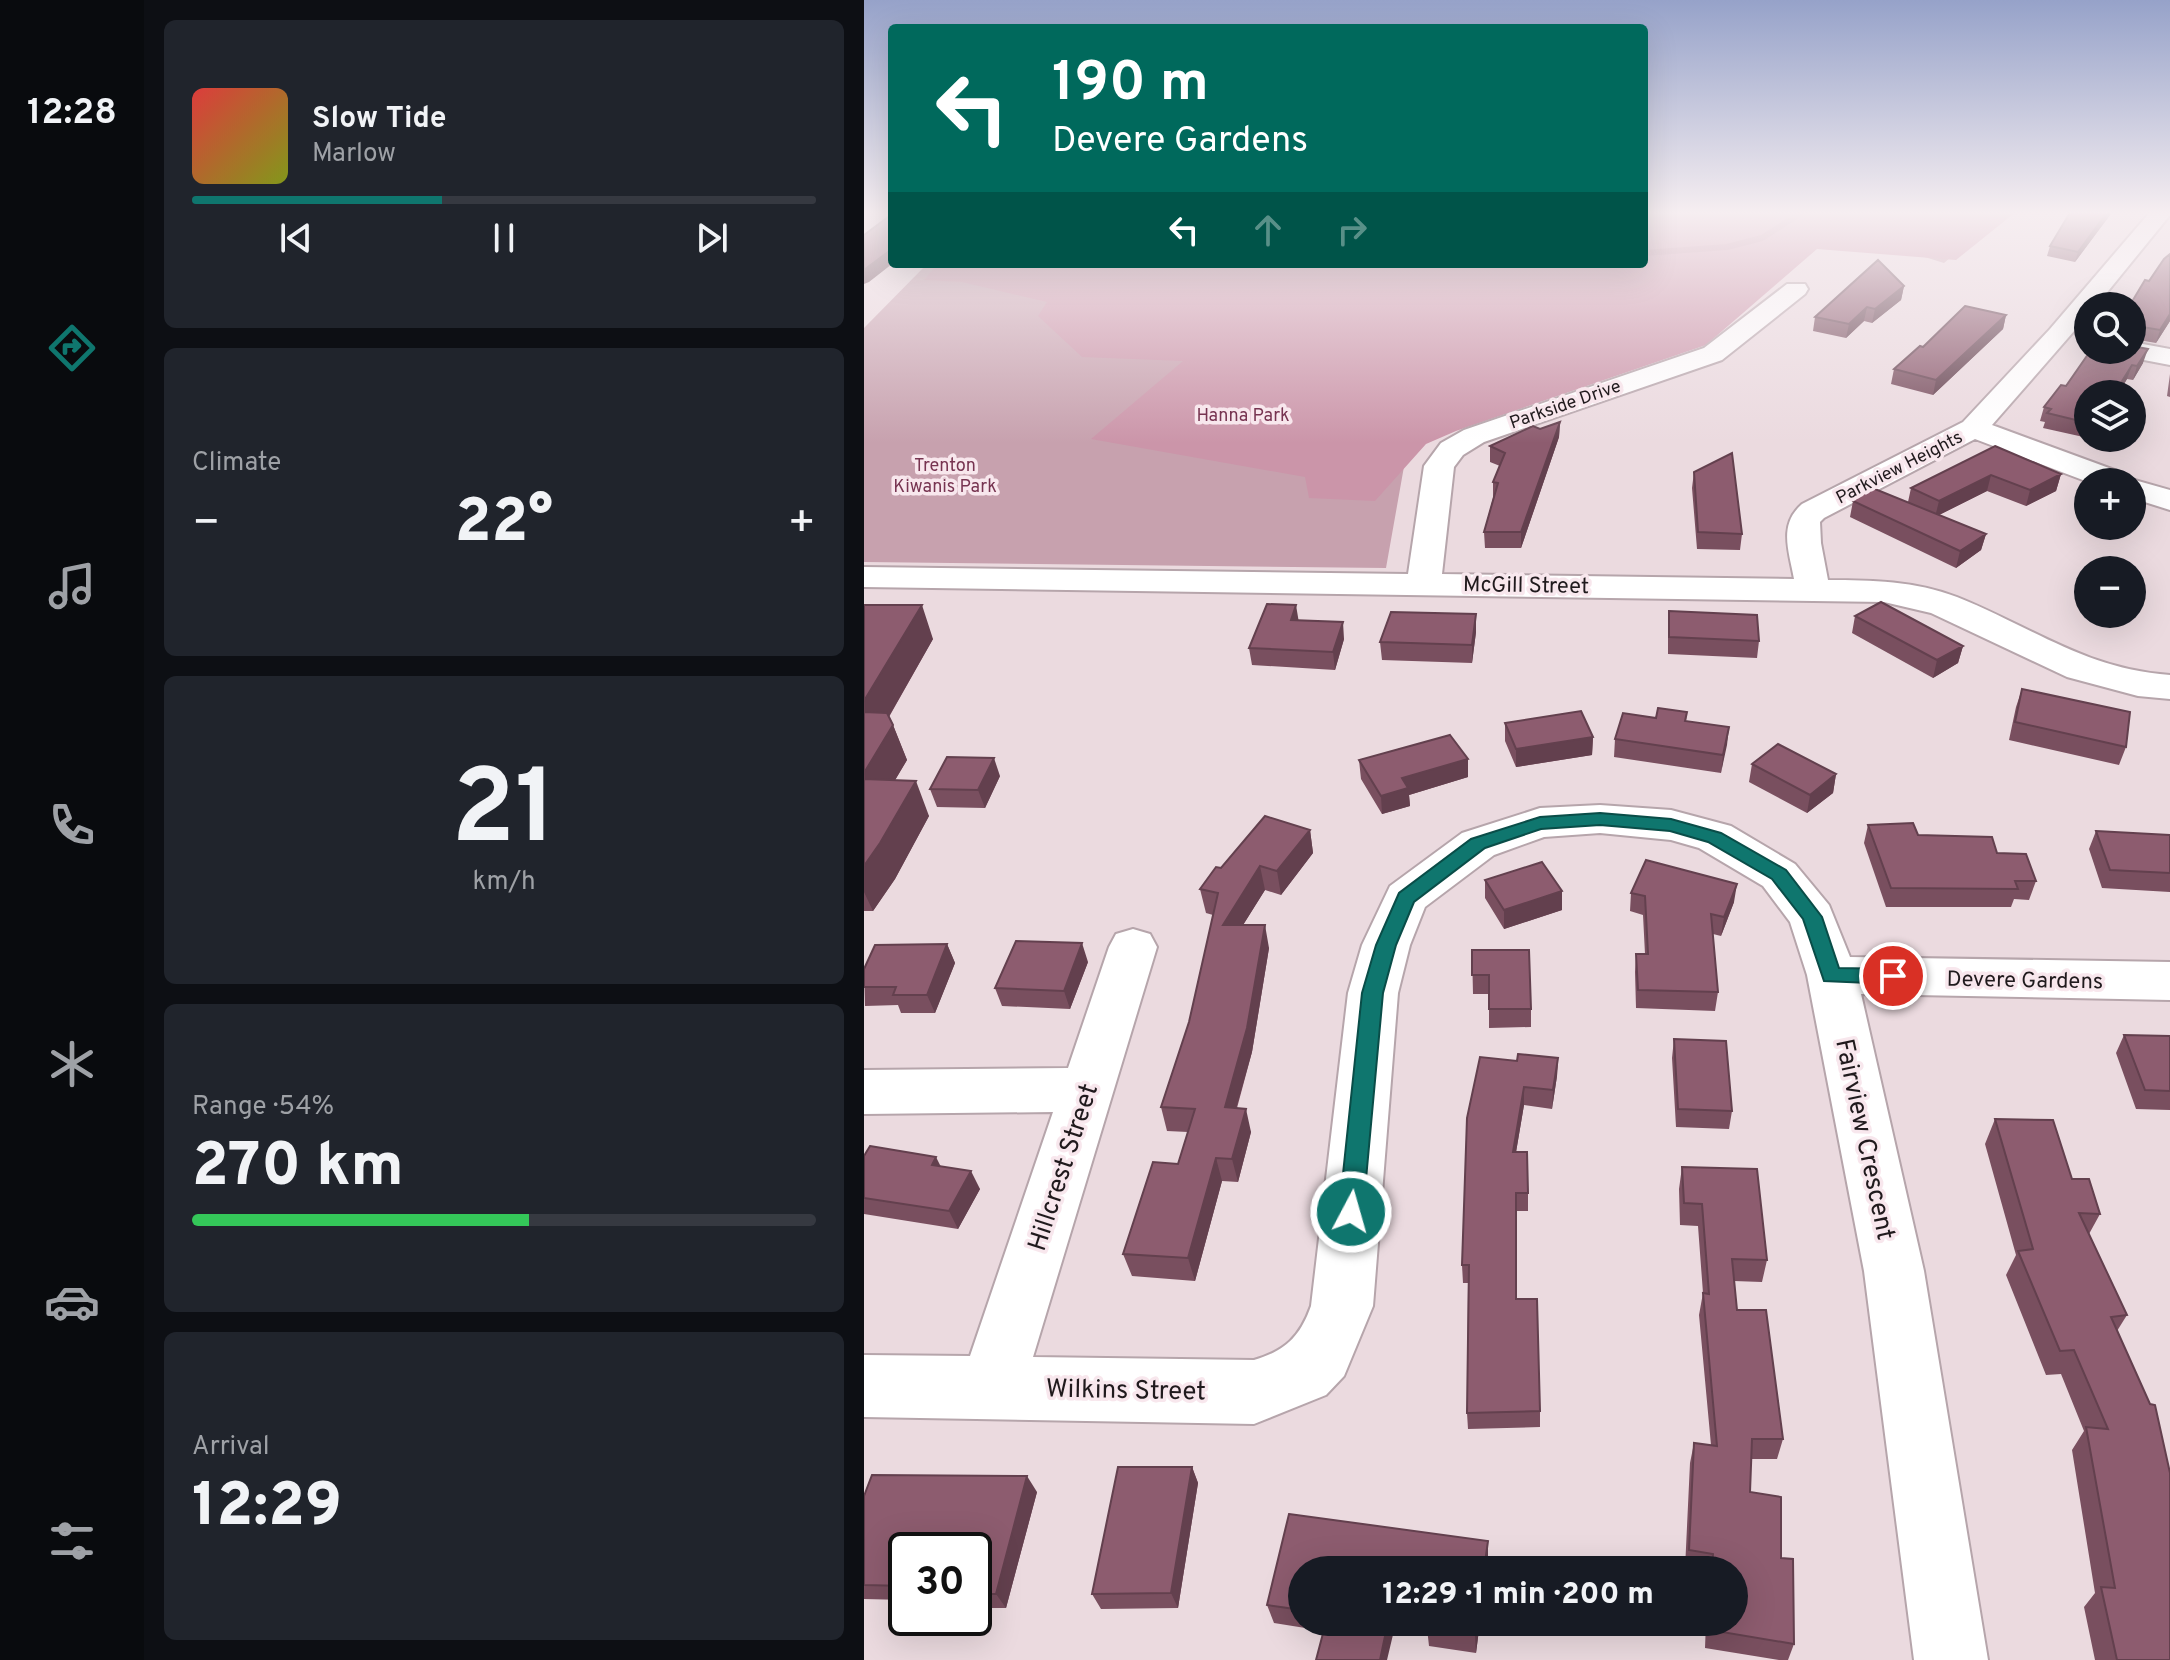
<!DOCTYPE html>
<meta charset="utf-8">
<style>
body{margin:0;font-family:Overpass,sans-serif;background:#20242c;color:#f1f3f6;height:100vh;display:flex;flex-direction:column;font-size:30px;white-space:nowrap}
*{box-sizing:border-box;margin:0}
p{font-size:26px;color:#9ea1a6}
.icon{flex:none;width:44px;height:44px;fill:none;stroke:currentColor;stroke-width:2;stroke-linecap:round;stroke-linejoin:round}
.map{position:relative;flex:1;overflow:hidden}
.side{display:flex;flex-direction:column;gap:20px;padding:20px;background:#0d0f14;width:720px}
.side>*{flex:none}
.top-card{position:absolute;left:24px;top:24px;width:760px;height:244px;border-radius:8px;box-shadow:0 8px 32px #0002;background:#00695c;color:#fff;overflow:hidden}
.tools{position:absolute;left:1210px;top:292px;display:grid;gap:16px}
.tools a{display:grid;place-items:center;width:72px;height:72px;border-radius:50%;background:#171b24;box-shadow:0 8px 32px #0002;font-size:40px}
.speed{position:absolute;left:24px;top:1532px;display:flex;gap:16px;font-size:40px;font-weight:700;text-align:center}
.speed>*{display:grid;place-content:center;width:104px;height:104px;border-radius:50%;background:#171b24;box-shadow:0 8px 32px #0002;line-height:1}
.speed .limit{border:4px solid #111;border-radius:12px;background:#fff;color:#111}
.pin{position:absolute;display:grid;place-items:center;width:68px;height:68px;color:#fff;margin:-34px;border:4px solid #fff;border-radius:50%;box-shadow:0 2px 8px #0007}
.me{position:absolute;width:88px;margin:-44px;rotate:6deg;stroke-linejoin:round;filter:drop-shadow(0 0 6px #0008)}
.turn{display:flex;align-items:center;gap:28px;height:168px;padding:0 32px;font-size:36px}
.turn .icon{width:104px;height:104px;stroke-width:2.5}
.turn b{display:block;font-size:56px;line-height:68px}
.lanes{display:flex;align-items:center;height:76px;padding:0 32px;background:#0003;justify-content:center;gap:40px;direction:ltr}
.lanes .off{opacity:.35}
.big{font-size:60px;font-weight:800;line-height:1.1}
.side .card{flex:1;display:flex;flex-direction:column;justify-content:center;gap:12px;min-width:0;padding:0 28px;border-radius:12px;background:#20242c}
.side .dial{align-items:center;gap:0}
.dial b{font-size:104px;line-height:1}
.song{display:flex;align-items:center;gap:24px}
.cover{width:96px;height:96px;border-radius:12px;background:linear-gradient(135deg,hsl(0 70% 55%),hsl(70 70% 35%))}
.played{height:8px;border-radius:4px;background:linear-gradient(90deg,#0f766e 40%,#363941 40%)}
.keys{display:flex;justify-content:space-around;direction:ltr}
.heat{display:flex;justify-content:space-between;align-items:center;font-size:44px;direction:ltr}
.charge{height:12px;border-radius:6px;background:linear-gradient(90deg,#34c759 54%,#363941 0)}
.trip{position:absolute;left:424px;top:1556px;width:460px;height:80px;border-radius:40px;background:#171b24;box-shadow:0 8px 32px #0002;font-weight:800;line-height:80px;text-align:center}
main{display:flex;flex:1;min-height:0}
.menu{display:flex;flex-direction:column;width:144px;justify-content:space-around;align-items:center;background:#090b0e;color:#9ea1a6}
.menu .icon{width:56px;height:56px}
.menu .on{color:#0f766e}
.menu b{font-size:36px;color:#f1f3f6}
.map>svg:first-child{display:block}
</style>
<main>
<nav class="menu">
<b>12:28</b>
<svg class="icon on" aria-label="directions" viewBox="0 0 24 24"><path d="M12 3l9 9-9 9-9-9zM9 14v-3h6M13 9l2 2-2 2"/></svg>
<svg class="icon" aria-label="music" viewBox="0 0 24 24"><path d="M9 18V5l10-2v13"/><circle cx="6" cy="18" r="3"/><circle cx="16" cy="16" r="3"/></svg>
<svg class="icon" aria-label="phone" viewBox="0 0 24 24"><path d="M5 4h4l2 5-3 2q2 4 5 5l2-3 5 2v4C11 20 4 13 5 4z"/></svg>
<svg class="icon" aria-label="climate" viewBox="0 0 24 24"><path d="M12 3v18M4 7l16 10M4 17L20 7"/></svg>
<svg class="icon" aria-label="car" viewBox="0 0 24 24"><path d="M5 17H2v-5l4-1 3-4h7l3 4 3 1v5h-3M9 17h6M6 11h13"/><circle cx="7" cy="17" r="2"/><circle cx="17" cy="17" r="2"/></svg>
<svg class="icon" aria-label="filters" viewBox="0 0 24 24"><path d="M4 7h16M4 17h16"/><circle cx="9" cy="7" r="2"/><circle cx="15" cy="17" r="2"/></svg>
</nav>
<section class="side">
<div class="card">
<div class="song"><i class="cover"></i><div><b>Slow Tide</b><p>Marlow</p></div></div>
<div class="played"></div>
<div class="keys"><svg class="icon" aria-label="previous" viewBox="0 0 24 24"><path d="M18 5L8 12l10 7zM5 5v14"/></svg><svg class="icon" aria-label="pause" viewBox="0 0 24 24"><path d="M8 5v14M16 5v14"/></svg><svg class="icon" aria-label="next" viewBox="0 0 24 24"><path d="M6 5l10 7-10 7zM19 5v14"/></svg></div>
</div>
<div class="card"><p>Climate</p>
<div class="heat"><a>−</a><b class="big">22°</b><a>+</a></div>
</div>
<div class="card dial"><b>21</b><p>km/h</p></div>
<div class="card"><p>Range · 54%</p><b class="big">270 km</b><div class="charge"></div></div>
<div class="card"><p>Arrival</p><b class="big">12:29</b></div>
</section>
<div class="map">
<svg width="1306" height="1660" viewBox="0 0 1306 1660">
<rect width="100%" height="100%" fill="#ebdadf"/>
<path fill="#c7a1ae" d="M780,211H1141L1080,263L1035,249L948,232L544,444L522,568L0,562V328L63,264H780Z"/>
<path fill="#cb95a9" d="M780,211H1153L1092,260L953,249L842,345L592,431L562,444L511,501L445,498L441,477L227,439L319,361L218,357L174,316L183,302L98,282L60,280L74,264H780Z"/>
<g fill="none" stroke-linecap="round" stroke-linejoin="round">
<path stroke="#bb869a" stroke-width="6" d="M780,253L863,247L898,238L940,211"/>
<g stroke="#b6a5ab" stroke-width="4">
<path id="minor" d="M1287,211H1306V215L1232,306H1224V315L1128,425L1264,475L1267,479L1306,490V510L1268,498V482H1224L1111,439L960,518L956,522L957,543L964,580C1008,580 1051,581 1093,597C1168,627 1221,669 1306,675V699L1274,696L1203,677L1067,613L1020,602L0,587V567L544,574L560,466L577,443L600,430L840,348L923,284H941L944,289L941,294L858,360L620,442L599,455L590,467L578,574L930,579C925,551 914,525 938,504L1099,422L1186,329Z
M1268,342L1306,349V365L1259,356L1255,350H1268Z
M736,805L807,810L867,826L931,864L965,905L986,957L1306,962V1000L997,994L1060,1271L1124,1660H1050L1000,1271L943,975L926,922L899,886L835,848L807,840L736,833L680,837L630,855L561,907L546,945L534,993L509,1306L480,1376L462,1395L390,1424L0,1417V1355L106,1356L189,1112L0,1114V1070L204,1068L245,947L252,934L269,929L286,934L293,947L169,1357L390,1360C421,1351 436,1337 447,1306L484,993L498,945L526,886L598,833L676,808Z"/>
</g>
<use href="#minor" fill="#fff" fill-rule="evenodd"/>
</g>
<path fill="#794f5f" d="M1249,211L1211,262L1183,256L1186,246Z
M1040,286L1037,300L1008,323L1000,321L982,338L949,331L951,317Z
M1268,306L1306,321L1292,343L1269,339L1268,340Z
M1142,315L1139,329L1069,395L1027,384L1030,369L1059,347Z
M1227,350L1279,363L1269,380L1263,379L1254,394H1224V438L1179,428L1181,422L1176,421L1180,407L1202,386Z
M1306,374V397L1303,396Z
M696,422L695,437L657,548H621L620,532L629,498V482L636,466L626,462V446Z
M1131,446L1197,474L1192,491L1162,506L1123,491L1075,515L1122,534L1117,550L1092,568L986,517L989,501L1044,502L1047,488Z
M830,472L878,534L876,550L833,549L828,488Z
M0,605L69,639L25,717L29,725L43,760L31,780L65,816L31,879L9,911H0Z
M805,611L895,641L893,658L804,654V628Z
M612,614V632L608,663L518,660L516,642Z
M991,616L1099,646L1094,663L1069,678L988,633Z
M480,639L471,670L388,665L385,648Z
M1158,689L1262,747L1255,765L1145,740L1152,707Z
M823,712L822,721L865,727L857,773L750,757L751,739L792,718Z
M641,723L729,737L728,755L652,767L641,741Z
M495,760L604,777L545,795L546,806L518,814L497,779Z
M888,764L972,774L969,793L943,813L885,782Z
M136,776L121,808L73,807L66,789Z
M1004,825L1133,853L1172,881L1165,900L1150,899L1147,907H1022L1000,843Z
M446,830L449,853L417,895L401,890L379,925L405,948L388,1052L373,1108L387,1132L374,1182L358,1181L331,1281L268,1276L259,1254L314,1164L324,1132L303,1131L297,1107L325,1022L349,915L342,913L336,889L357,868Z
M1232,831L1306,835V892L1238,888L1225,849Z
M621,880L698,891V910L640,929L621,898Z
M767,893L870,902L857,936L849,934L854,992L851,1011L772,1008L771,972L772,954H781L779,915L766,911Z
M83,944L91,963L71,1013H37L34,1005L1,1006L0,969Z
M608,950L667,1009V1027L625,1028V994H609Z
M224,962L206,1009L138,1006L131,988Z
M1260,1035L1306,1036V1110L1272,1109L1252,1053Z
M810,1039L868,1111L865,1129L812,1127L808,1058Z
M694,1058L693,1076L688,1109L660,1105L652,1152L664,1193V1211H652V1299L676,1411V1427L604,1429L603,1413L604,1283H599L598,1265L653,1061Z
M1131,1119L1208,1179L1236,1214L1225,1234L1263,1315L1253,1331L1306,1660H1231L1220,1607L1231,1593L1208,1450L1220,1431L1197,1374L1182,1375L1142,1275L1152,1255L1121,1144Z
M0,1156L77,1166L116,1189L94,1229L0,1214Z
M818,1167L903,1260L898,1282L870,1281L873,1310L919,1439L913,1459H887L886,1492L917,1558L930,1644L924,1660H915L841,1648L842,1622H870V1570L821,1569L826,1463L830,1443L847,1445L835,1315L839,1293L834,1226L816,1225L815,1189Z
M328,1467L334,1483L314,1608L237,1609L228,1594Z
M173,1492L142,1608H110V1550H42V1600L0,1599V1496Z
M425,1514L624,1560L623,1570H438V1622H532L460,1631L410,1623L403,1605Z
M616,1622L612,1653L565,1646L563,1628Z"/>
<path fill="#63404e" d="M1244,211H1249L1211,262L1214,252Z
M28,249V264L5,282L0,284V270Z
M1040,286L1037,300L1008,323L1011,309Z
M1003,307L1000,321L982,338L985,324Z
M1306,314V321L1292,343L1296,330Z
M1142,315L1139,329L1069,395L1072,380Z
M1284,349L1279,363L1269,380L1273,366Z
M1268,365L1263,379L1254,394H1250Z
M696,422L695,437L657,548V532Z
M1197,474L1192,491L1162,506L1166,490Z
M1127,475L1123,491L1071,517L1075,501Z
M1122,534L1117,550L1092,568L1096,551Z
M58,605L69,639L8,746L0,727V701Z
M432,605L435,623L427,620Z
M612,614V632L608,663V645Z
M479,622L480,639L471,670L469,652Z
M1099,646L1094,663L1069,678L1073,660Z
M29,725L43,760L11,814L0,788V773Z
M865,727L863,745L857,773L859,755Z
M729,737L728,755L652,767V749Z
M130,758L136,776L121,808L114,790Z
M604,759V777L545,795L546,806L518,814L517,796L538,778Z
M972,774L969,793L943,813L946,795Z
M52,781L65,816L31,879L9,911L0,892V866Z
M446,830L449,853L417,895L413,871Z
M396,866L401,890L364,949L359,925Z
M873,884L870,902L857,936L860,917Z
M698,891V910L640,929V910Z
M401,925L405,948L388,1052L366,1130L361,1107Z
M218,943L224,962L206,1009L200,991Z
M83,944L91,963L71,1013L63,995Z
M694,1058L693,1076L688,1109L689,1090Z
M660,1087V1105L649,1170V1152Z
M382,1109L387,1132L374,1182L368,1159Z
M72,1157L81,1175L68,1165Z
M352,1158L358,1181L331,1281L324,1258Z
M107,1171L116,1189L94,1229L85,1211Z
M328,1467L334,1483L314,1608L307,1593Z
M163,1476L173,1492L142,1608L132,1594Z
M624,1541V1560L623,1570H620Z
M524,1622H532L523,1660H516Z
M613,1622H616L612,1653L611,1635Z"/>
<path fill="#8d5c6f" stroke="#63404e" stroke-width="2" d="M1207,211H1244L1214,252L1186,246Z
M24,217L28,218V249L0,270V235Z
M1306,254V314L1296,330L1273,326L1268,334V306H1258L1259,304L1266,305L1281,280L1285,281L1300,259Z
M1014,260L1040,286L1011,309L1003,307L985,324L951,317Z
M1101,306L1142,315L1072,380L1030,369L1056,346L1059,347Z
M1268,346L1284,349L1273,366L1268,365L1250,394H1224V423L1183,413L1187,409L1180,407L1197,385L1202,386L1227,350H1268Z
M696,422L657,532H620L634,483L629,482L641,453L626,446L669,426L676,429Z
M1131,446L1197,474L1166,490L1127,475L1075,501L1047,488Z
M868,453L878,534L834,532L830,472Z
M1001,485L1122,534L1096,551L989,501L994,489Z
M1017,602L1099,646L1073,660L991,616Z
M403,604L432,605L427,620L479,622L469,652L385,648Z
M0,605H58L0,701Z
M805,611L893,615L895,641L805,637Z
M527,612L612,614L608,645L516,642Z
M1158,689L1266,712L1262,747L1151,722Z
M794,708L823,712L821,721L865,727L859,755L751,739L759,713L792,718Z
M717,711L729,737L652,749L641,723Z
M0,712L23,713L29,725L0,773Z
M586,735L604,759L538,778L544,788L517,796L495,760Z
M914,744L972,774L946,795L888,764Z
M83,757L130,758L114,790L66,789Z
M0,779L52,781L16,843L0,866Z
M401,816L446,830L413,871L396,866L359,925H401L383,1028L361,1107L382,1109L368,1159L352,1158L324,1258L259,1254L289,1162L314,1164L331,1109L297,1107L325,1022L354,893L336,889L352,867L357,868Z
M1049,823L1054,835L1128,837L1133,853L1162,854L1172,881H1151L1154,889L1027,888L1004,825Z
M1232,831L1306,835V873L1246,870Z
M782,860L873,884L860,917L847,914L854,992L774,990L772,954H784L781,896L767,893Z
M678,862L698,891L640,910L621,880Z
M152,941L218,943L200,991L131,988Z
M83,944L63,995H29L32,987H0V969L11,945Z
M608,950H665L667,1009H625V975H608Z
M1260,1035L1306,1036V1091L1281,1090Z
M810,1039L862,1041L868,1111L814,1109Z
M654,1054L694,1058L689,1090L660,1087L649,1152H663L664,1193H652V1299H673L676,1411L603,1413L605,1265H598L603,1118L616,1057L653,1061Z
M1131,1119L1189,1120L1208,1179H1225L1236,1214L1215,1213L1263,1315L1247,1317L1286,1404L1291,1405L1306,1473V1660H1253L1237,1587L1251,1588L1222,1427L1244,1429L1210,1350L1196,1351L1154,1251L1169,1249Z
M6,1146L72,1157L68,1165L107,1171L85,1211L0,1198V1156Z
M818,1167L893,1169L903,1260L868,1259L873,1310H902L919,1439H888L886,1492L917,1497V1558L929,1559L930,1644L846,1630V1622H870V1570H848L849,1554L825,1550L830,1443L853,1446L839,1293L845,1294L838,1204L820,1203Z
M254,1467H328L307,1593L228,1594Z
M8,1475L163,1476L132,1594H110V1550H42V1586L0,1585V1496Z
M425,1514L624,1541L620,1570H438V1610L403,1605Z
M462,1622H524L516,1660H452Z
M564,1622H613L611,1635L563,1628Z"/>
<linearGradient id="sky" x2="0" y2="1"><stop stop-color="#96a2c9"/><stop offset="0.48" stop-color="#f6eef1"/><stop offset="1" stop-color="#f6eef1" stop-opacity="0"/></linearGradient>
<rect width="1306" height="443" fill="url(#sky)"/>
<path fill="#0f766e" stroke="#0a4d48" stroke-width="2" d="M736,813L807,819L857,833L922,870L958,917L975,968L1029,969L1036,971L1039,976L1036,982L1029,984L960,981L939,919L908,879L844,842L806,831L736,825L677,829L621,848L550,902L532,945L519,993L499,1212L495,1220L487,1223L479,1220L475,1212L498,993L512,945L535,893L607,839L676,817Z"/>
<g text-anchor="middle" stroke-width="7" stroke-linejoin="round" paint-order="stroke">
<g font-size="18" fill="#201a1d" stroke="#f8e7ed">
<text transform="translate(701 404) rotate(-19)" y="6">Parkside Drive</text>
<text transform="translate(1035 467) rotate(-27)" y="6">Parkview Heights</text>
</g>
<g font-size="18" fill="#773451" stroke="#f8e7ed">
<text x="379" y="421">Hanna Park</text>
<text x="81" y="471">Trenton<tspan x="81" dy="21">Kiwanis Park</tspan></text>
</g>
<g font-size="22" fill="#201a1d" stroke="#f8e7ed">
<text transform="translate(662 584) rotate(1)" y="8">McGill Street</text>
<text transform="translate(1161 979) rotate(1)" y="8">Devere Gardens</text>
</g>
<g font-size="26" fill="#201a1d" stroke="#f8e7ed">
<text transform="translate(1002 1139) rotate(78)" y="9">Fairview Crescent</text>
<text transform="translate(198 1167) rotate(-72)" y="9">Hillcrest Street</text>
<text transform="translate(262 1389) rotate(1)" y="9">Wilkins Street</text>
</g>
</g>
</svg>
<div class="tools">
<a><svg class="icon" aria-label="search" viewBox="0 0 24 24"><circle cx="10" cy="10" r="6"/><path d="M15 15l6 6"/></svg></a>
<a><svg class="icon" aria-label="layers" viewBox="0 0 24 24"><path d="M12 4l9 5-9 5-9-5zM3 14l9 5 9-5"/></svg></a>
<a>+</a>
<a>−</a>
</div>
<div class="speed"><div class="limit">30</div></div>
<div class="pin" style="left:1029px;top:976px;background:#d93025"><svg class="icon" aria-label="arrive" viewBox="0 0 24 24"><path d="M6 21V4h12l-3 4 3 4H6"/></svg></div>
<svg class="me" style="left:487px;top:1212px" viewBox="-20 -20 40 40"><circle r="17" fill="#0f766e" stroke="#fff" stroke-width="3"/><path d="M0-11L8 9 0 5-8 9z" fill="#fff"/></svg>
<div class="trip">12:29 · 1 min · 200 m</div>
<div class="top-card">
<div class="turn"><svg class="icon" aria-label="left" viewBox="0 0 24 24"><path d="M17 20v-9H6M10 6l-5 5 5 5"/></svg><div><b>190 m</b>Devere Gardens</div></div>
<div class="lanes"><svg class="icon" aria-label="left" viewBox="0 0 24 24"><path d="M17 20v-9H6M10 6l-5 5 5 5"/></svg><svg class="icon off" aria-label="ahead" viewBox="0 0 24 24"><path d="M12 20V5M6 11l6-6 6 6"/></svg><svg class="icon off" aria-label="right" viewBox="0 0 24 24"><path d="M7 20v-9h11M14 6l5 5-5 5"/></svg></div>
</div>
</div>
</main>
